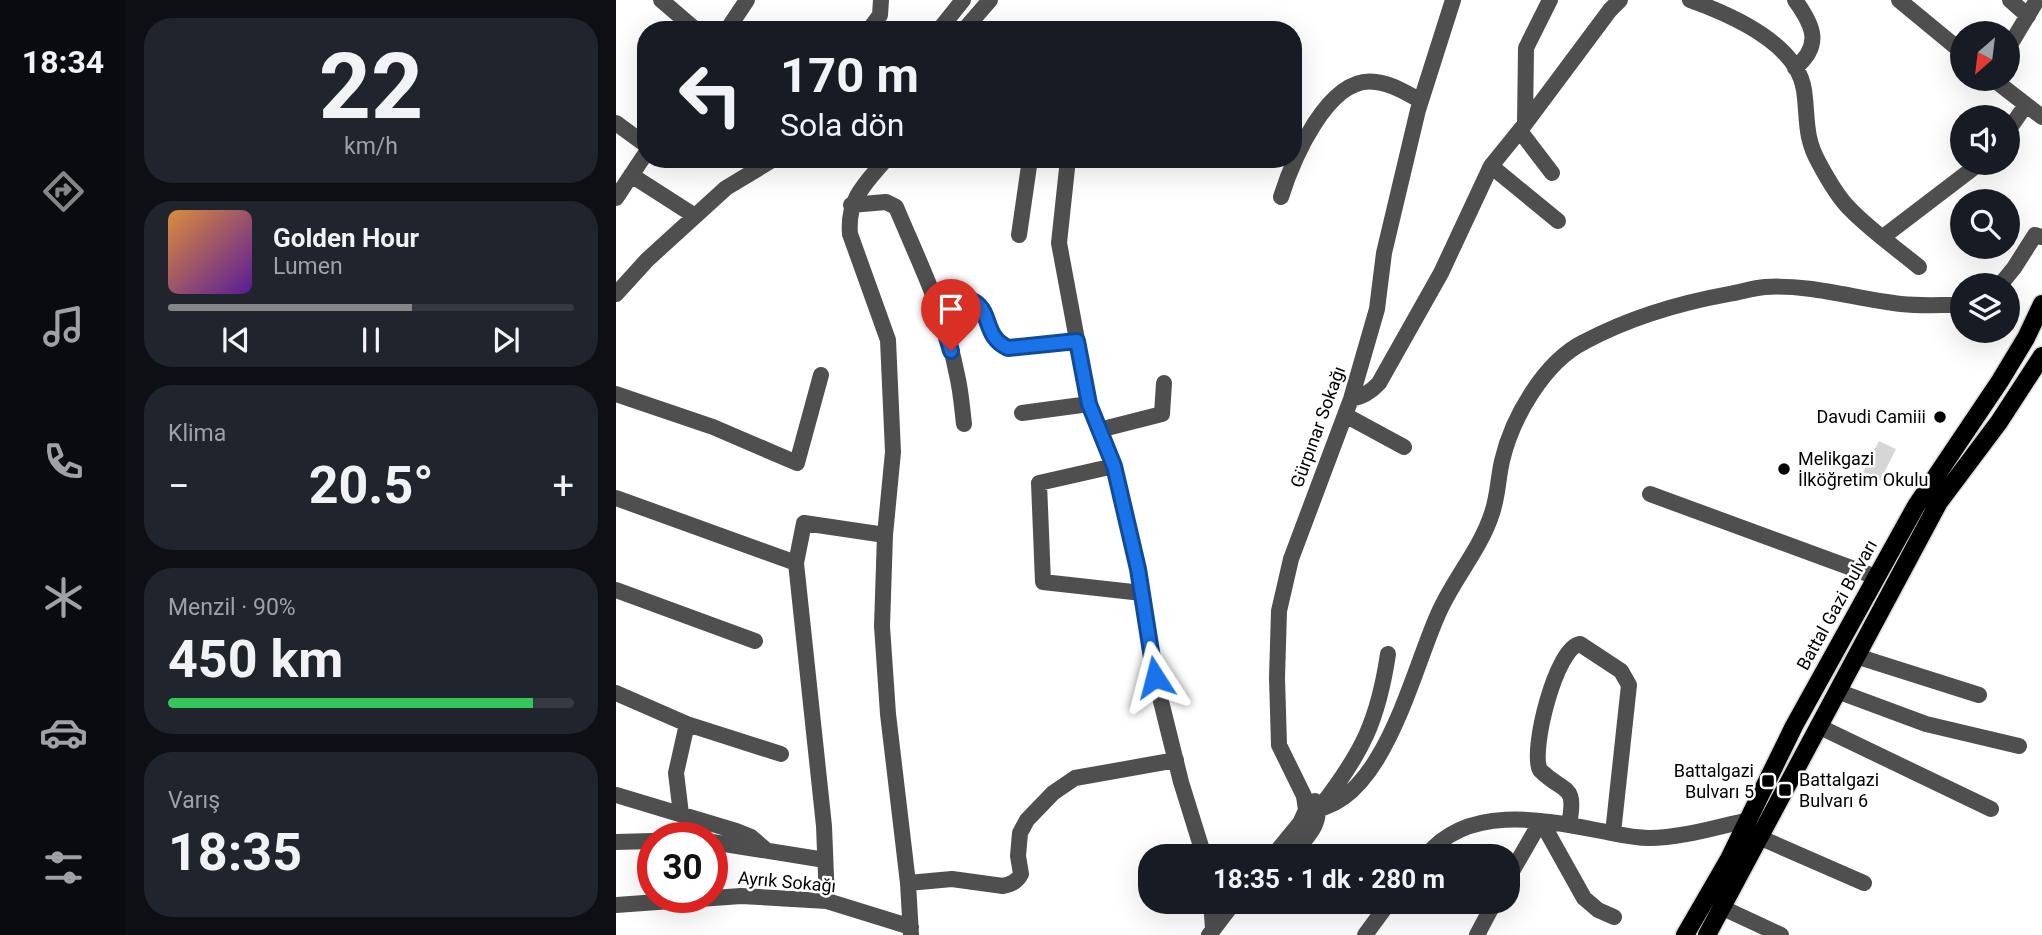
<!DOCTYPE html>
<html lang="tr">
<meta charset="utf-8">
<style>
body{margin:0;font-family:Roboto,sans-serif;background:#20242c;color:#f1f3f6;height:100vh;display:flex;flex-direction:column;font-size:26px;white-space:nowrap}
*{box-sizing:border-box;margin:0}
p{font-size:23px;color:#9ea1a6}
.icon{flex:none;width:38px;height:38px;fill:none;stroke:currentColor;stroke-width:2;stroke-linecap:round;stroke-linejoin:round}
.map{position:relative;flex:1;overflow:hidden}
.sheet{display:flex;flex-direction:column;gap:18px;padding:18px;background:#0d0f14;width:490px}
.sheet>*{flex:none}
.hud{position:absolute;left:21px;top:21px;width:665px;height:147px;border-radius:28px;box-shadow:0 7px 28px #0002;background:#171b24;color:#f1f3f6;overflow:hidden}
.needle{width:46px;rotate:208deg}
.buttons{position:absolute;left:1334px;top:21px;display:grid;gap:14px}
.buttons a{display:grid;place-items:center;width:70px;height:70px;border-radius:50%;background:#171b24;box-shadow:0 7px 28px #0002;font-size:35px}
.speed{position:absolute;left:21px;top:822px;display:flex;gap:14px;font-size:35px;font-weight:700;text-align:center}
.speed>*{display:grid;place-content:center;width:91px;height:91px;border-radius:50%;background:#171b24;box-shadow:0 7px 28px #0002;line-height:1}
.speed .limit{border:10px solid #d22;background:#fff;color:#111}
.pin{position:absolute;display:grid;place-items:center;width:60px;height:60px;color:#fff;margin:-72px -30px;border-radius:50% 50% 50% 0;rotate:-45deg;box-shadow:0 0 7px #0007}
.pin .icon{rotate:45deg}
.me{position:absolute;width:77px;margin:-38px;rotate:351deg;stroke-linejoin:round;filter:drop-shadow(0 0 5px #0008)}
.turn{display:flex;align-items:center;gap:24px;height:147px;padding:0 28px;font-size:32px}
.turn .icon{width:91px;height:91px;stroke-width:2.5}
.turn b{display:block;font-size:49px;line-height:60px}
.big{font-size:52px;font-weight:700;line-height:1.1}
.sheet .card{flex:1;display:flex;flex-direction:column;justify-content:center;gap:10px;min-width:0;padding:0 24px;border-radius:28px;background:#20242c}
.sheet .dial{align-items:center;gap:0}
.dial b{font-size:91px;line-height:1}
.song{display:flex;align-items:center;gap:21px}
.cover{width:84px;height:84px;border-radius:10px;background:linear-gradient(135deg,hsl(30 70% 55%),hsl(270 70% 35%))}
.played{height:7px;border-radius:4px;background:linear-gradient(90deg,#858687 60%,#363941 60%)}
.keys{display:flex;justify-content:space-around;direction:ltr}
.heat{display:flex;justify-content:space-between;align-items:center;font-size:38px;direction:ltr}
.charge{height:10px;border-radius:5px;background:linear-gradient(90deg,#34c759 90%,#363941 0)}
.trip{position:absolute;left:522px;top:844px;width:382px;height:70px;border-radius:28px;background:#171b24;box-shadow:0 7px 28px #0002;font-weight:700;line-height:70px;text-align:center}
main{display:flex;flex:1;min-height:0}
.menu{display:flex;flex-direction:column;width:126px;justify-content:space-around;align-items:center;background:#090b0e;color:#9ea1a6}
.menu .icon{width:49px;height:49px}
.menu .selected{color:#858687}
.menu b{font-size:32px;color:#f1f3f6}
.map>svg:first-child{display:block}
</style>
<main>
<nav class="menu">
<b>18:34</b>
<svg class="icon selected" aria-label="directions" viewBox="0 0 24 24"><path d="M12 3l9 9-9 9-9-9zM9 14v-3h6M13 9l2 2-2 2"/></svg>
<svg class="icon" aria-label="music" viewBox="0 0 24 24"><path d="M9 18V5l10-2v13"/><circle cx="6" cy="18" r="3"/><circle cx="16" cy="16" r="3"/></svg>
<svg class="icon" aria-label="phone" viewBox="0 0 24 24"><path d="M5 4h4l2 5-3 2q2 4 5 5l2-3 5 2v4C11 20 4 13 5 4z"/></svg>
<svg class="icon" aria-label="climate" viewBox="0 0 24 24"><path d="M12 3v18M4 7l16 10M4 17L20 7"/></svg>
<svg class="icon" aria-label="car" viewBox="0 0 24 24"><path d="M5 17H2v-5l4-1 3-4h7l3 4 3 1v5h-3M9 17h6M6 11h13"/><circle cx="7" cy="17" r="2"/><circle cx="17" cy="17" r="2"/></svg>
<svg class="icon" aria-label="filters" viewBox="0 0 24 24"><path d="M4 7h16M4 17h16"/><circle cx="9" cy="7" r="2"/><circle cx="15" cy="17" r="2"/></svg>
</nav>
<section class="sheet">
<div class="card dial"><b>22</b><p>km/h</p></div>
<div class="card">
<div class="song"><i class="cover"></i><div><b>Golden Hour</b><p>Lumen</p></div></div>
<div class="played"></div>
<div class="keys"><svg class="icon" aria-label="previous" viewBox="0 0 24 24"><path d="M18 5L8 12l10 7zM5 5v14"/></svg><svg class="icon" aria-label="pause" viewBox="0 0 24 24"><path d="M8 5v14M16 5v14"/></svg><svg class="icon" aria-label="next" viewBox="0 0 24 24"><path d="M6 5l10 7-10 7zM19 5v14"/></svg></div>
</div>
<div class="card"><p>Klima</p>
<div class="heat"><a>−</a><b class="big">20.5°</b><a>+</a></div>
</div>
<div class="card"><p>Menzil · 90%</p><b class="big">450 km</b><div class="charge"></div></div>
<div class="card"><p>Varış</p><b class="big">18:35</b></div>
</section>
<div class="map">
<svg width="1426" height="935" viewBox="0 0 1426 935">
<rect width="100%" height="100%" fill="#fff"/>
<path fill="#d6d6d6" d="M1263,441L1280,449L1264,481L1247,472Z"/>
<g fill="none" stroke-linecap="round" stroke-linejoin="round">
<g stroke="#dbdbdb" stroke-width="21">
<path id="major" d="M1069,935L1113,859L1178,726L1300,506L1384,381L1410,338L1426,304
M1091,935L1323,502L1383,422L1426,356"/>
</g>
<path stroke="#4f4f4f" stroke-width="16" d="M45,0L80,30
M1074,0C1113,14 1181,43 1188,90C1192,117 1188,137 1203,163C1211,178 1221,196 1233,208C1254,230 1280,248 1303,267
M1283,0L1346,52
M1394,0L1412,16
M111,30L131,0
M253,30L264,15L265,0
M323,30L347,0
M348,30L374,0
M1391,50L1421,0
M1179,68C1207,45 1197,25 1179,0
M1377,79L1426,117
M0,123L30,145
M909,124L910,48L934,0
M904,131L936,173
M1391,132L1410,105
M270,159C249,184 231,199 234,234L272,340L277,452L269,535L266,626L272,714L292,883L295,935
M452,159L443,243L473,404L498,466L522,569L539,677L565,782L588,856
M875,166L942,221
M15,175L79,216
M665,197C676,162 712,74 760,82C776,84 791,93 805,101
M0,198L30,153
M235,205L270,202L280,207C303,262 330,316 341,375C345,391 346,408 348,424
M403,235L414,159
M1267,237L1364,163
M1384,285L1398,268L1419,235L1426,237
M0,294L31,260L110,188L158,159
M319,297C389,292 357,331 392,348L461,341
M0,394L97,427L181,463L205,375
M735,399C747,397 755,392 763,383L825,273L875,166L909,124L994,10L1004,0
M406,413L473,404
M729,415L788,447
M483,430L546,414L548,383
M498,466L423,483L427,582L526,593
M1034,494L1260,577
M0,498L180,563
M0,590L139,641
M1240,656L1363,695
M1221,691L1310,724L1403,746
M0,693L71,724L165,754
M1202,726L1375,809
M0,795L120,831L135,837L149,849
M705,806C746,753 762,721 772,654
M690,810C767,811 797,666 824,610C839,577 865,548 876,513C882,496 882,478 886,461C896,418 928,362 968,342C1013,318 1063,303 1113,294C1125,292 1137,288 1149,287C1195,284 1240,299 1285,304C1303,306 1321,305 1338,305L1346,303
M65,814L60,773L71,724
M925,821L968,898L982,910L998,917
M953,825C961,782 949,795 924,770C914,751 940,647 964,644L1005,671L1013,685L997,833
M1145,838L1248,883
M0,842L37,841
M96,842L209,860
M657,856L684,823L690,810L688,796L663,745L661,678L663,611L675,559L735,399L761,309L768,253L802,110L837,0
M675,856C688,840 709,823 699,801
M810,856C851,805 924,819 980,830C997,833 1015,838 1033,838C1066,838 1100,827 1133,820
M891,880L925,821
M292,883L336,879L387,886C395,884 401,882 405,874L402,856L404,833L411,820L437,793L459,778L560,760
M211,901L208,826L180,563L188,523L269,535
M595,901L597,929
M0,905L125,896L211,901L295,927
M1107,908L1165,935
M593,935L619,901
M749,935L774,901
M861,935L879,901"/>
<use href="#major" stroke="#000" stroke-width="18"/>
</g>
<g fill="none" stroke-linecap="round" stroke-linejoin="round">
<g stroke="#114b97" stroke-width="18">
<path id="route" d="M335,351L319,297C389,291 357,332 392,348L461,341L473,404L498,466L522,569L539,677"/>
</g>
<use href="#route" stroke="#1a73e8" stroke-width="12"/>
</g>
<g fill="#000" stroke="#fff" stroke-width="2.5">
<circle cx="1324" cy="417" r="7"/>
<circle cx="1168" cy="469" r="7"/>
<rect x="1145" y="774" width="14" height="14" rx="3.5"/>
<rect x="1162" y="783" width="14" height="14" rx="3.5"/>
</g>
<g text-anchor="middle" stroke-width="5" stroke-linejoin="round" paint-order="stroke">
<g font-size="18" fill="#000" stroke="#fff" text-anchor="end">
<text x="1310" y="423">Davudi Camiii</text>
<text x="1182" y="465" text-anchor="start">Melikgazi<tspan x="1182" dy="21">İlköğretim Okulu</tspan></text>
<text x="1138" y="777">Battalgazi<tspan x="1138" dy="21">Bulvarı 5</tspan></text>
<text x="1183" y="786" text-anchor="start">Battalgazi<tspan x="1183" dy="21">Bulvarı 6</tspan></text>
</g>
<g font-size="18" fill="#000" stroke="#fff">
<text transform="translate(702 427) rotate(-70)" y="6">Gürpınar Sokağı</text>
<text transform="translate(1221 605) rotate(-61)" y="6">Battal Gazi Bulvarı</text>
<text transform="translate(171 882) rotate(5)" y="6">Ayrık Sokağı</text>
</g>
</g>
</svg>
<div class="buttons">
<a><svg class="needle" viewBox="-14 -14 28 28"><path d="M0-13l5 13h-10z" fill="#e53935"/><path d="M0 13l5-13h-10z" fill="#9ea1a6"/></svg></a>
<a><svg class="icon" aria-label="sound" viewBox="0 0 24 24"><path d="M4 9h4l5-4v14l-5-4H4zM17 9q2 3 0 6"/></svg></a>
<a><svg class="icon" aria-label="search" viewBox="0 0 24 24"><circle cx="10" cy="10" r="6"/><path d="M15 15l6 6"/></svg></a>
<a><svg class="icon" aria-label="layers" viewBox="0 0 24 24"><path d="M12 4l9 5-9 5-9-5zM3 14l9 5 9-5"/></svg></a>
</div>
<div class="speed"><div class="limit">30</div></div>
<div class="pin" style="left:335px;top:351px;background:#d93025"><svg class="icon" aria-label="arrive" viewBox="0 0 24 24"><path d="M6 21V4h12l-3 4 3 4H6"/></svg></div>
<svg class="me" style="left:539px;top:677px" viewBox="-20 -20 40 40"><path d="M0-17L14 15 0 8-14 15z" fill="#1a73e8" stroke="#fff" stroke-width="4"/></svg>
<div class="trip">18:35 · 1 dk · 280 m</div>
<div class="hud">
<div class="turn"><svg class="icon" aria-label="left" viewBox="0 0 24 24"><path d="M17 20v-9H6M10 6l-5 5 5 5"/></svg><div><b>170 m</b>Sola dön</div></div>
</div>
</div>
</main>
